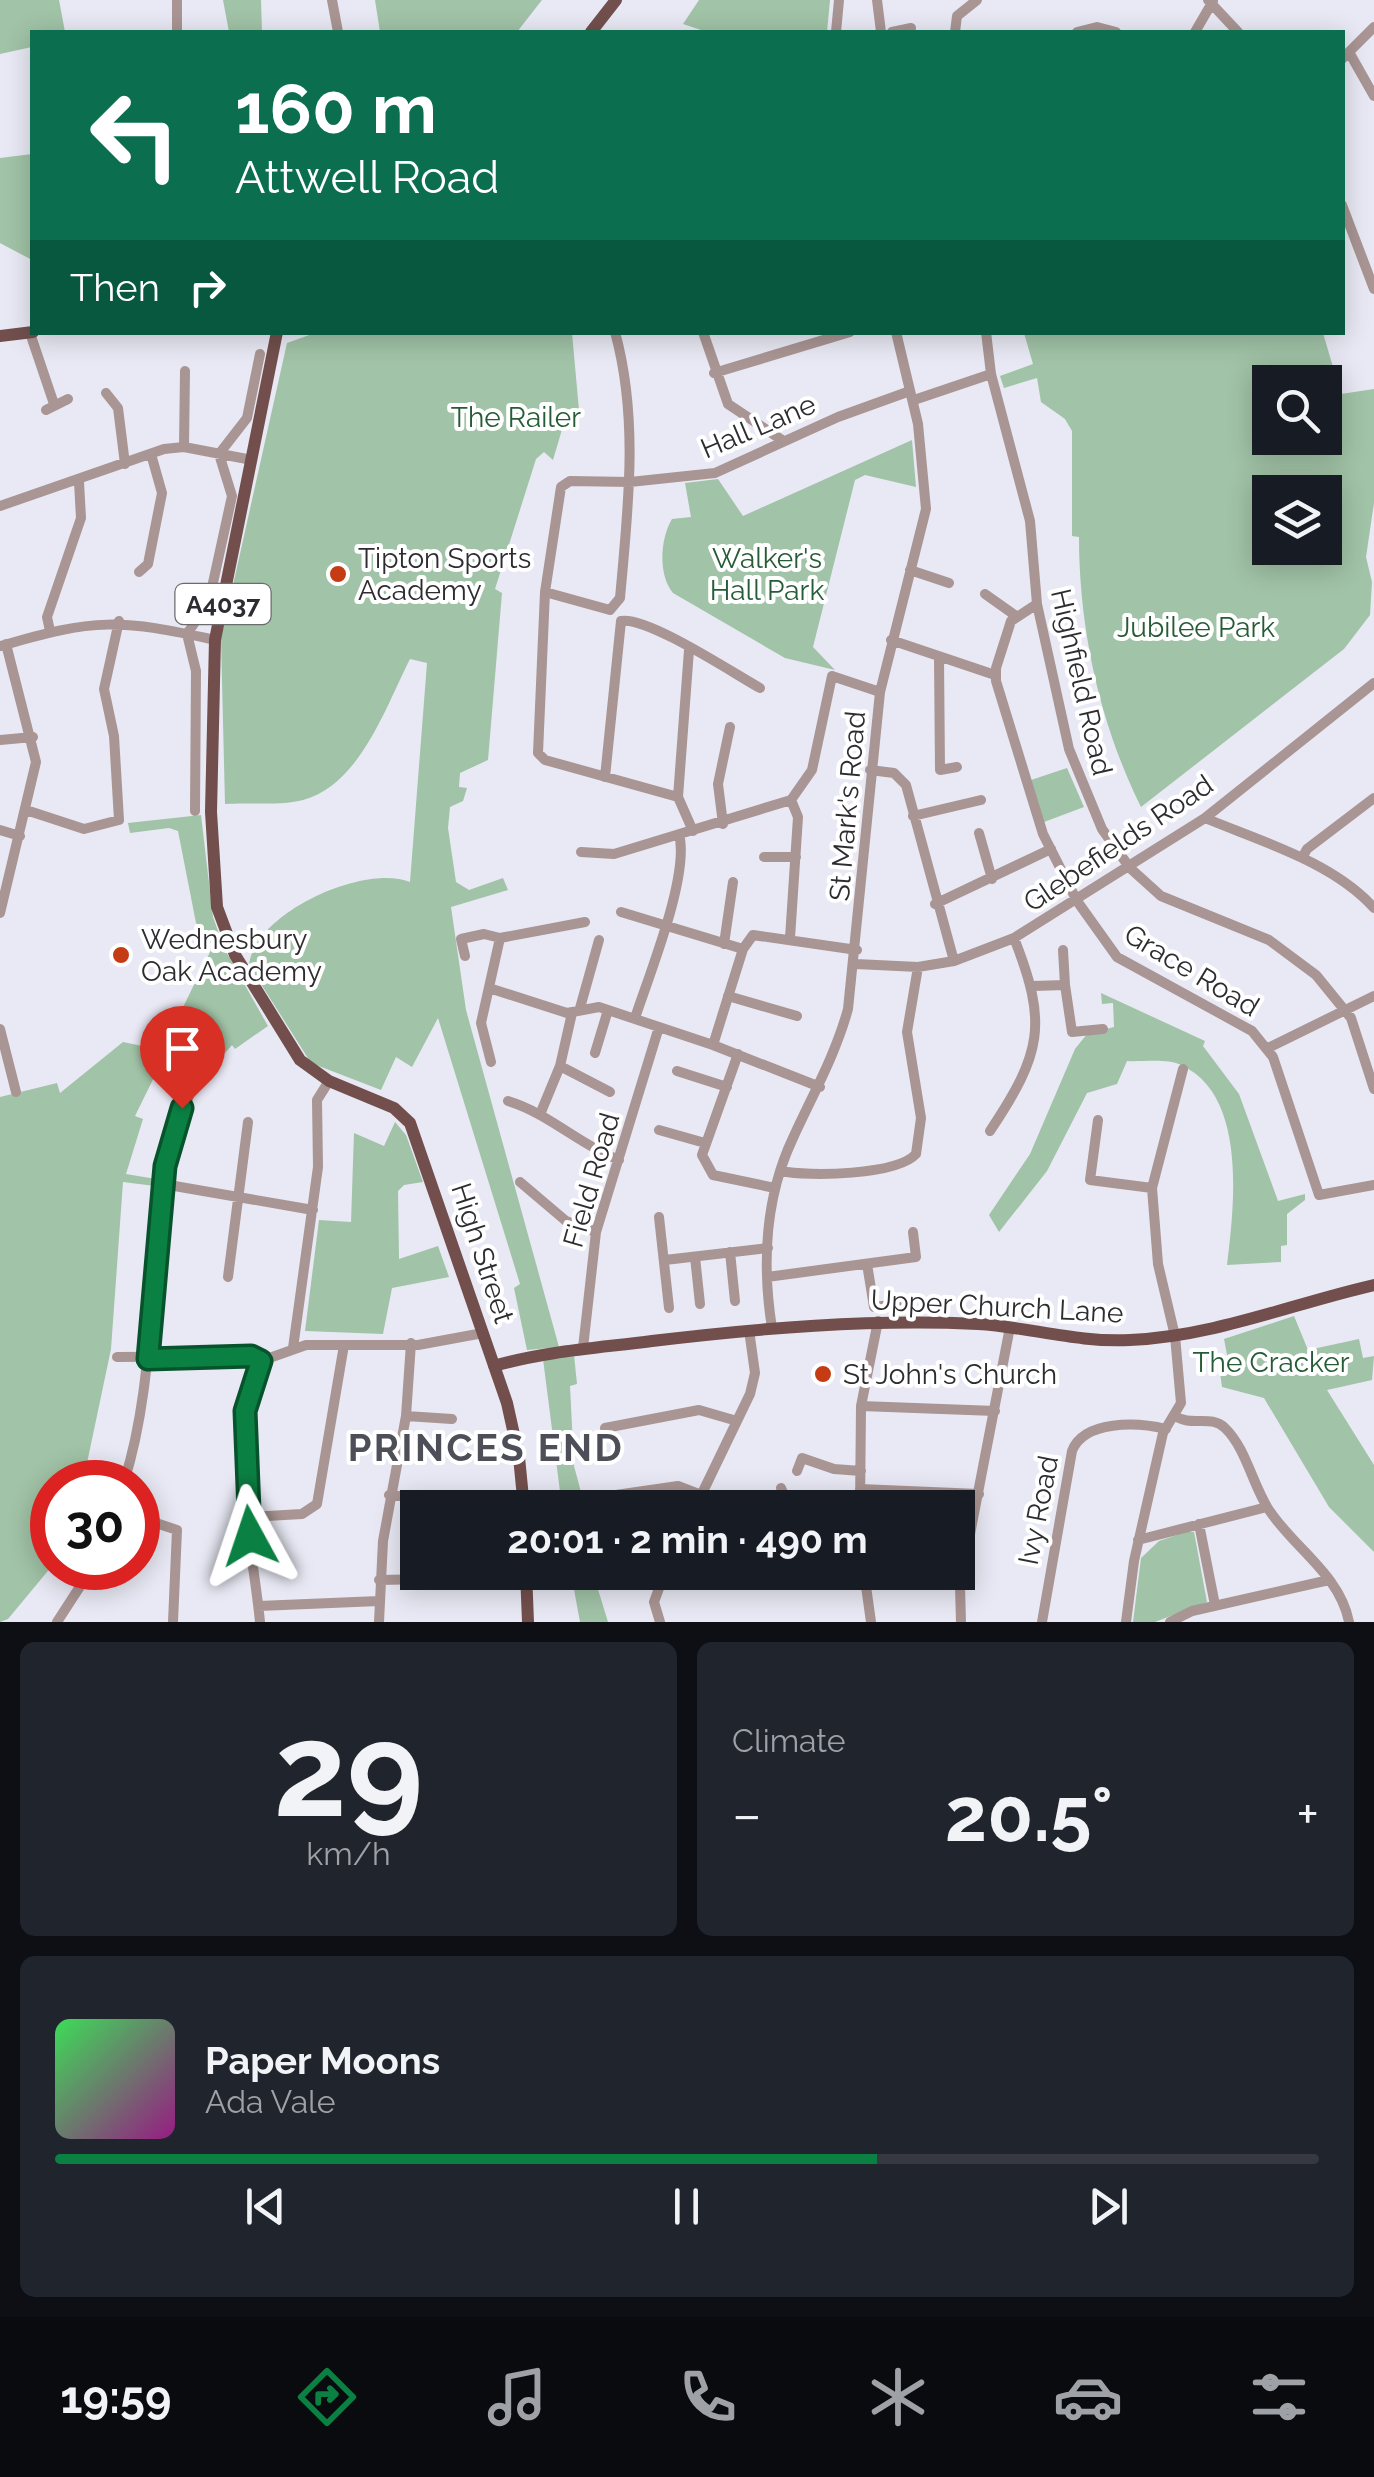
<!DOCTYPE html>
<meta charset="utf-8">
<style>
body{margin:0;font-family:Raleway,sans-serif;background:#20242c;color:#f1f3f6;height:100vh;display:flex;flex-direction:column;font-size:38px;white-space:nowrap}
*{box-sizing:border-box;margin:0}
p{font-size:32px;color:#9ea1a6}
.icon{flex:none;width:55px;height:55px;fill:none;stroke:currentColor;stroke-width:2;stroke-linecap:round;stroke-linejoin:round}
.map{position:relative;height:1622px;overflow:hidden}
.sheet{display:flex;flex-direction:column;gap:20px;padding:20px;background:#0d0f14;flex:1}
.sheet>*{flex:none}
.guide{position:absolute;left:30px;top:30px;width:1315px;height:305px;border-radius:0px;box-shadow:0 5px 25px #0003;background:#0b6e4f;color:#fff;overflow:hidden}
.tools{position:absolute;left:1252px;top:365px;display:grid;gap:20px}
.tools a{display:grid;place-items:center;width:90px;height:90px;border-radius:0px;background:#171b24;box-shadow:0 5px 25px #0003;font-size:50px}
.speed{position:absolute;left:30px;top:1460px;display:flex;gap:20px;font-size:50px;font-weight:700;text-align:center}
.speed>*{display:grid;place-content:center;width:130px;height:130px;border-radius:50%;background:#171b24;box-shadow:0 5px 25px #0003;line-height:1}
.speed .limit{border:15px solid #d22;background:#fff;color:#111}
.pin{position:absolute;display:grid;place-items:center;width:85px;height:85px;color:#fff;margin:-102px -42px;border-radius:50% 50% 50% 0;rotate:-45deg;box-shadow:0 0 10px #0007}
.pin .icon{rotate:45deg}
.me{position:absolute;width:110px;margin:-55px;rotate:355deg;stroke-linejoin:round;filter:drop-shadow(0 0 8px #0008)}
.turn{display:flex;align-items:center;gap:35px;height:210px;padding:0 40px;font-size:45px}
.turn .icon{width:130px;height:130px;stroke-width:2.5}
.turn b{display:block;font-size:70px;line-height:85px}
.then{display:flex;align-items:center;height:95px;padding:0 40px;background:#0003;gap:20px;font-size:38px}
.big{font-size:75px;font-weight:700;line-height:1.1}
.sheet .widget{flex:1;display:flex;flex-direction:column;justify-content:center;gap:15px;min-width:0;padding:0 35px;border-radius:15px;background:#20242c}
.sheet .dial{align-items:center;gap:0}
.dial b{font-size:130px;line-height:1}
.song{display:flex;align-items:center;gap:30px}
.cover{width:120px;height:120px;border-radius:15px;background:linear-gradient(135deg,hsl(130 70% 55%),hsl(310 70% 35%))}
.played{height:10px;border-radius:5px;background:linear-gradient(90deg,#0b8043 65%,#363941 65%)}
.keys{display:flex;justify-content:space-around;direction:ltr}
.heat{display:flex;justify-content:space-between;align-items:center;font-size:55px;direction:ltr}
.sheet .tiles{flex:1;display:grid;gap:20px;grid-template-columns:1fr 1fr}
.widget:last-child{grid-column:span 2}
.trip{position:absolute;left:400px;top:1490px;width:575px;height:100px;border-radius:0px;background:#171b24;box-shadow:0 5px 25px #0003;font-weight:700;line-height:100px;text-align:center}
.tab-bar{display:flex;height:160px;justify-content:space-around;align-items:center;background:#090b0e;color:#9ea1a6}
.tab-bar .icon{width:70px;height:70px}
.tab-bar .current{color:#0b8043}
.tab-bar b{font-size:45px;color:#f1f3f6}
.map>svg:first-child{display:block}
</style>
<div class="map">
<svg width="1374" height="1622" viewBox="0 0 1374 1622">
<rect width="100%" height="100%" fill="#e8e9f4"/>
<path fill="#a1c3a7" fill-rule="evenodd" d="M0,0H59L65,32H32V47L0,54Z
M223,0H261L262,32H229Z
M375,0H542L517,32H380Z
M699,0H830L827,32H707L683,24Z
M32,154V260L0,243V158Z
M318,332L572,333L579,410L568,409L553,460L544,452L536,459L495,589L502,593L488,760L460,773L459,787L467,788L463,801L450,807L448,828L456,882L469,890L503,878L508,890L451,907L466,1010L559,1347L527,1350L514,1288L520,1284L438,1018L412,1067L396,1057L381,1090L311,1063L249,965C254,913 365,863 410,882L427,663L410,659C386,706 360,785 303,800C280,806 249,802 225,804L221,639L287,343Z
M1323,333L1341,394L1374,389V503L1366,557L1372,582L1370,615L1344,649L1141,807C1100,724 1079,630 1079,537L1072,536V431L1065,419L1041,402L1037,378L1004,388L1000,376L1033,364L1024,333ZM1325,382V438H1270V382ZM1270,492H1325V548H1270Z
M912,440L916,487L865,475L855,480L813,647L835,670L785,658L673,593C658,575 660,539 672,519L691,517L685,483L718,479L743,516Z
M1067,768L1084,807L1044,822L1031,780Z
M201,815L213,917L224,948L268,1026L235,1049L232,1045L211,1069L166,1053L135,1116L143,1119L126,1174L156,1179L155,1186L123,1182L111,1349L83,1482H52V1566L8,1619L0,1622V1097L57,1083L60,1093L123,1042L162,1050L213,946L196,923L178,831L169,828L130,833L128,823Z
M1101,993L1205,1041L1203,1046L1239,1094L1278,1201L1305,1194V1200L1287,1214V1245L1281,1246V1262L1227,1265C1234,1207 1248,1095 1181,1065C1166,1058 1143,1062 1127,1061L1117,1084L1087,1093L1047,1171L999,1232L989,1215L1030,1154L1075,1049L1087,1034L1114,1027L1113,1003L1102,1004Z
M395,1122L406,1135L423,1182L404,1185L398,1191L399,1259L438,1246L449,1277L392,1288L383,1334L305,1331L319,1220L351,1222L354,1133L384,1146Z
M1294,1316L1308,1350L1359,1339L1363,1358L1374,1356L1372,1380L1327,1390L1374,1465V1552L1329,1507L1264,1398L1222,1387L1220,1372L1230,1370L1224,1339Z
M574,1355L577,1384L570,1386L574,1466L585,1507H562L543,1359Z
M1186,1532H1194L1207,1602L1155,1622H1133L1141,1558L1159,1541Z
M571,1573H593L608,1622H580Z"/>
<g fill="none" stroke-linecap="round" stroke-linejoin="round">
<path stroke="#a99593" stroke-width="10" d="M332,0L338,32
M877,0L881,32
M1208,0L1238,32
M177,32V0
M836,32L839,0
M892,32L911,28
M955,32L957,16L977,0
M1077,32L1097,27L1116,32
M1195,32L1213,1
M1349,52L1374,96
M1342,59L1374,27
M1342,205L1374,289
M703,332L728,404L782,440
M986,332L991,374L1030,521L1037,604L1069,749L1102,829L1130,868L1161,896L1269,940L1316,975L1351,1018L1374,1089
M30,333L54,404
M714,373L850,332
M106,393L118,408L125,464
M914,400L991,374
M46,410L68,399
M184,447L185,371
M0,506L164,449L184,447L252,460
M910,570L949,583
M139,572L148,564L162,493L151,454
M545,592L610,610L620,598C628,509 639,419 615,332
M985,594L1016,616
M1037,604L1011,621L996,668V681L1043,834L1077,901L1117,957L1252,1031L1273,1057L1319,1195L1374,1185
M50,631L47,617L81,518L79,482
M891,640L995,675
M1,646C94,618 121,619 215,640
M689,650L678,797L693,831
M939,658L940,770L957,767
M0,740L33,737
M870,770L894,773L906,785L954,961
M605,777L621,621C647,616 733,673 760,688
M678,797L545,760L538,753L545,592L561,487L570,481L630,482L715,473L838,417L910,391
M26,810L84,829L119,820L114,736L104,689L119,621
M195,811L196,671L187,634L209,601L232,496L219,454L247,418L260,354
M913,816L981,800
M1205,818C1260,841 1333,862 1374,908
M723,824L718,784L730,727
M0,830L20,836
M979,833L992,879
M581,852L614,854L791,800L812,770L832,676L880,692
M764,857H796
M1302,858L1307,849L1374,798
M935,904L1051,849
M621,912L743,949
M0,913L36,762L6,644
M500,938L585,922
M790,938L798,817L791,800
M724,944L733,882
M465,956L461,939L484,934L500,938L481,1023L491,1062
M856,964L918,967L954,961L1014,938L1205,818L1374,683
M1065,985L1072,1032L1103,1029
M1033,986L1065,985L1063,950
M489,988L567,1013L599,1007L713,1045L820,1087
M728,996L797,1016
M580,1008L599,940
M635,1018C649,975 690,875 679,834
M0,1029L16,1092
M713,1045L743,949L753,935L857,950
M1268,1048L1374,996
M595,1053L608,1010
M738,1054L702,1155L713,1175L775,1188
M560,1066L610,1092
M677,1071L727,1087
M508,1101C550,1114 578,1144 619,1160
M541,1112L560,1066L572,1013
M1098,1120L1090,1180L1152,1188
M659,1130L705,1143
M990,1131C1042,1053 1048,1024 1014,938
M781,1171C809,1177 897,1175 916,1154L921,1118L907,1032L918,967
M520,1182L566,1221L596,1232
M163,1184L313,1210
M659,1217L669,1308
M730,1252L735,1301
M695,1257L700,1304
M665,1260L768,1248
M867,1264L874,1307L899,1304
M228,1277L248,1122
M767,1277L916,1257L913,1232
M772,1328C762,1265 765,1197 793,1138C813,1094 835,1056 848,1009L880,692L926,509L918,424L896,332
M293,1348L318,1167L317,1100L329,1081
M583,1348L596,1232L659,1027
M117,1357L251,1356L261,1361L306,1345H418L483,1333
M861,1406L995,1411
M406,1416L452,1419
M1175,1416C1191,1427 1211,1414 1225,1428C1246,1448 1253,1486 1269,1510C1295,1549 1340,1575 1349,1622
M605,1428L699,1410L737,1421
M797,1471L802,1458L834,1469L861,1471
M124,1482C167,1346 137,1197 202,1066
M781,1488L790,1508
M860,1489L979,1494
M389,1495L445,1500
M616,1495L678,1486L735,1508
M695,1508L750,1394L755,1373L749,1330
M860,1508L861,1406L878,1321
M138,1517L177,1530L173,1622
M249,1517L302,1514L317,1504L344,1345
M1199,1524L1215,1605
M1138,1540L1267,1507
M715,1572H773
M864,1572L871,1622
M379,1580L481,1578
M259,1606L379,1601
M57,1622L92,1568
M260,1622C252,1539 224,1440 261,1361
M379,1622L383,1541L406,1416L411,1343
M660,1622L654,1602L665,1572
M961,1622L960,1586L1010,1327
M1042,1622L1072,1451C1084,1420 1137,1422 1166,1429
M1126,1622L1134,1561L1163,1433L1181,1403L1175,1336L1158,1264L1152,1188L1183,1069
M1170,1622L1192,1611L1329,1580"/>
<path stroke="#724f4c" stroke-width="12" d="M591,32L616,0
M277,332L215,640L211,812L217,907L235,955L300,1060L329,1081L394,1108L410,1123L507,1403L519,1457L524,1508
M0,336L33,332
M494,1366C546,1351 598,1348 652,1341C761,1328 868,1319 978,1324C1029,1327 1078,1343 1130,1340C1216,1336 1291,1304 1374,1285
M526,1572L528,1622"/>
</g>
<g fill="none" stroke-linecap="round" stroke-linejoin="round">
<g stroke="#07532c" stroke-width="25">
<path id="route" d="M182,1108L165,1166L148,1359L251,1356L261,1361L245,1411L250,1536"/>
</g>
<use href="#route" stroke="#0b8043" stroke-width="18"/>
</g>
<g fill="#c43b14" stroke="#fff" stroke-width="4">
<circle cx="338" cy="574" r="10"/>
<circle cx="121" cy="955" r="10"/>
<circle cx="823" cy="1374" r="10"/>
</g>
<g text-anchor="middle" stroke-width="8" stroke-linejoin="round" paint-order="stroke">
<rect fill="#fff" stroke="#6c6c6f" stroke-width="2.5" x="175.5" y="584" width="95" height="40" rx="8"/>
<g font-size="25" font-weight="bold" fill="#2d2d31">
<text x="223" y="613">A4037</text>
</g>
<g font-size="28" fill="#265c35" stroke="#fff">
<text x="516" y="427">The Railer</text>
<text x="767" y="568">Walker's<tspan x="767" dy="32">Hall Park</tspan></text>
<text x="1196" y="637">Jubilee Park</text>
<text x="1271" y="1372">The Cracker</text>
</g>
<g font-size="28" fill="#2d2d31" stroke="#fff">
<text transform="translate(758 426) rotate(-23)" y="10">Hall Lane</text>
<text transform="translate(1082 682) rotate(77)" y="10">Highfield Road</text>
<text transform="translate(847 806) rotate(-85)" y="10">St Mark's Road</text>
<text transform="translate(1118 843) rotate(-34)" y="10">Glebefields Road</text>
<text transform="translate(1192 970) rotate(31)" y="10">Grace Road</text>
<text transform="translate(591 1180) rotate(-74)" y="10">Field Road</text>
<text transform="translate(483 1253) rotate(72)" y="10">High Street</text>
<text transform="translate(997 1306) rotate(3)" y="10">Upper Church Lane</text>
<text transform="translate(1038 1510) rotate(-79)" y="10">Ivy Road</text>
</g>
<g font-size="28" fill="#2d2d31" stroke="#fff" text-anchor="start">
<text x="358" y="568">Tipton Sports<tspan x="358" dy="32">Academy</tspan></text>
<text x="141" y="949">Wednesbury<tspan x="141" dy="32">Oak Academy</tspan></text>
<text x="843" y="1384">St John's Church</text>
</g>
<g font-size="38" font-weight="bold" letter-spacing="2.5" fill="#4d4e57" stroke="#fff">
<text x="486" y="1461">PRINCES END</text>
</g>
</g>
</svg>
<div class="tools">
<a><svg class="icon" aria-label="search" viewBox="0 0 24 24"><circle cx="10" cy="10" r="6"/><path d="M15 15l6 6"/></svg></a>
<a><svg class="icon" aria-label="layers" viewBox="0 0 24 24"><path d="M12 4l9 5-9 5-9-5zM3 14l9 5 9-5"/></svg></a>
</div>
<div class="speed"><div class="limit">30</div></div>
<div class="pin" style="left:182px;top:1108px;background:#d93025"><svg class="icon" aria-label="arrive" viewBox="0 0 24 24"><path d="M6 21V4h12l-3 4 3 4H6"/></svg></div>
<svg class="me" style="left:250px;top:1536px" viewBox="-20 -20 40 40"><path d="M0-17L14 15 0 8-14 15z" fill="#0b8043" stroke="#fff" stroke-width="4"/></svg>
<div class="trip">20:01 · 2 min · 490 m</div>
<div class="guide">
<div class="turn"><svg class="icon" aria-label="left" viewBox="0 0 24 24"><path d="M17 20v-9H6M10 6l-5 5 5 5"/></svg><div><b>160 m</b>Attwell Road</div></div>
<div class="then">Then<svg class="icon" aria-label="right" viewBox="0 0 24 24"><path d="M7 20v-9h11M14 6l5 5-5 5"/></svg></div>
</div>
</div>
<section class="sheet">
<div class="tiles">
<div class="widget dial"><b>29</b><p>km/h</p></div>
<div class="widget"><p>Climate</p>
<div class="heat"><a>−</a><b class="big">20.5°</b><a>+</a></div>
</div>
<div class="widget">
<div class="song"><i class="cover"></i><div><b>Paper Moons</b><p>Ada Vale</p></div></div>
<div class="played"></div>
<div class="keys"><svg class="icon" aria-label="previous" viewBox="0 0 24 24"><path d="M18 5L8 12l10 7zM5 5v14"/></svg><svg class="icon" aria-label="pause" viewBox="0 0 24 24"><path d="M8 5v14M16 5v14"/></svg><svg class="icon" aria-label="next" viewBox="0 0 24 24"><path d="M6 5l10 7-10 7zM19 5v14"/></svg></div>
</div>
</div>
</section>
<nav class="tab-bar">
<b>19:59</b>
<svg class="icon current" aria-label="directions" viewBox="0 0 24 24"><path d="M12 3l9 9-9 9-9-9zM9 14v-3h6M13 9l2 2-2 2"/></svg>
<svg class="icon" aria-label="music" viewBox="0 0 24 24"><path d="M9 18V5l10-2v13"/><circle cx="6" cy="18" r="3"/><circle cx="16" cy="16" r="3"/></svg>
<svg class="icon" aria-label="phone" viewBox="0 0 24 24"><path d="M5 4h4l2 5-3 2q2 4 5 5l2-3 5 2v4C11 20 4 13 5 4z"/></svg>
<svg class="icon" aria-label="climate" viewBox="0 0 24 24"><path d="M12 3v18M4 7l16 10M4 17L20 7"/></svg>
<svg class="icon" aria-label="car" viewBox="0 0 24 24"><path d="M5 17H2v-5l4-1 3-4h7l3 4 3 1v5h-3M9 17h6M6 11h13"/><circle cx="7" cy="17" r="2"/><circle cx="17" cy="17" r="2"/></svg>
<svg class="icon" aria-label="filters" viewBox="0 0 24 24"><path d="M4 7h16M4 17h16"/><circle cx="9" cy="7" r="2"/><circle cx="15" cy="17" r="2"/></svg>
</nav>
